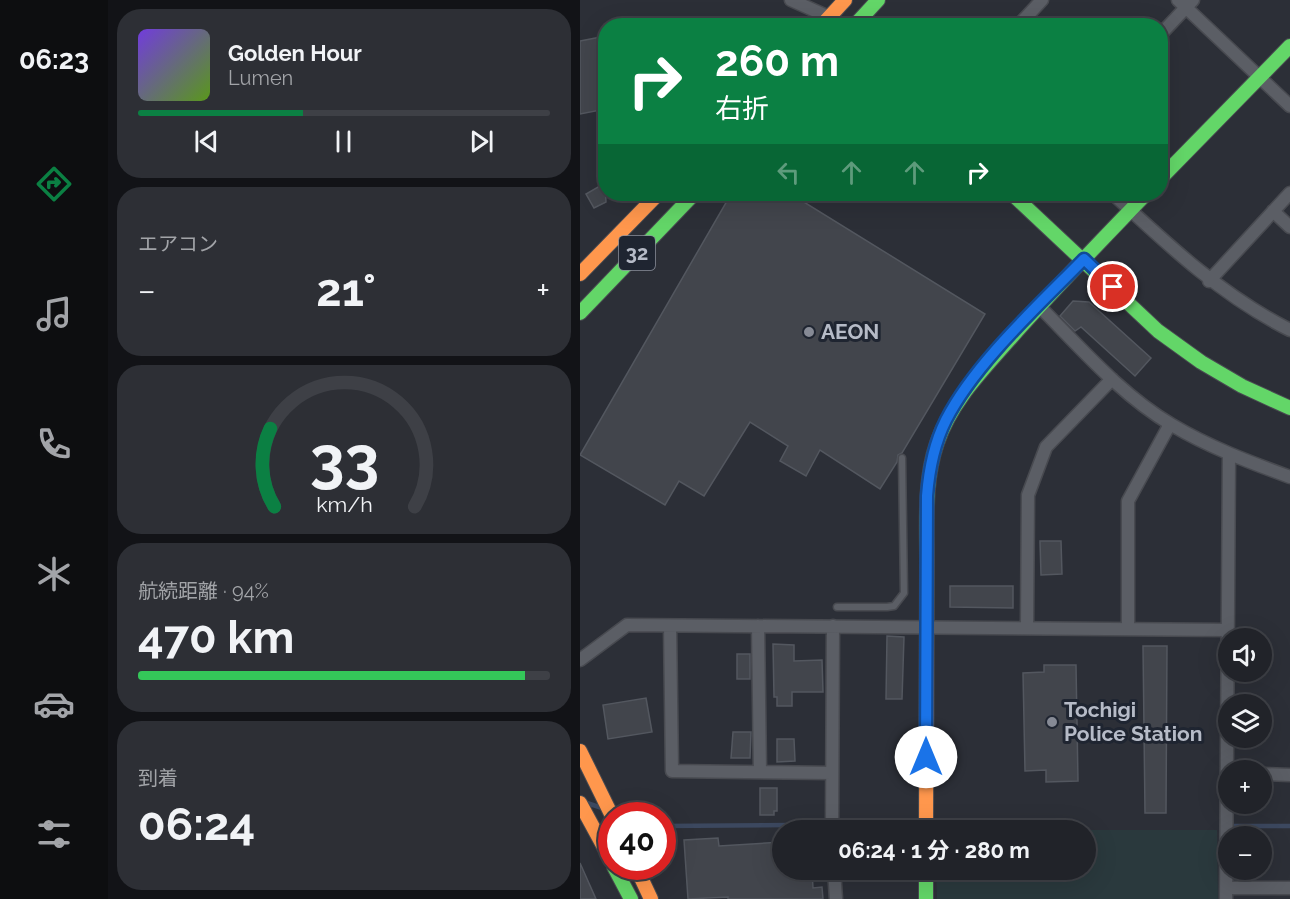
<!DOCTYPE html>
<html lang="ja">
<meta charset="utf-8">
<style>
body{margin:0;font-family:Raleway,"Noto Sans JP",sans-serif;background:#2d2f35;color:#f1f3f6;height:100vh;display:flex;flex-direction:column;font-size:22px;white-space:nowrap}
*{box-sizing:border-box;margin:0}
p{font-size:20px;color:#a2a4a8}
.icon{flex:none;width:33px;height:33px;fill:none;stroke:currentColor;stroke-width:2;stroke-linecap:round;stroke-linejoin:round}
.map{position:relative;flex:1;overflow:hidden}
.side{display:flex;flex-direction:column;gap:9px;padding:9px;background:#121317;width:472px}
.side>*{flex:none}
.guide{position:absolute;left:18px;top:18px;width:570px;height:183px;border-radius:24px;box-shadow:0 6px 24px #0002,0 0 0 2px #3e4046;background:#0b8043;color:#fff;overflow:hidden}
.controls{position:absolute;left:638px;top:628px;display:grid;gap:12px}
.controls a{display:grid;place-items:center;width:54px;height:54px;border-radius:50%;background:#212329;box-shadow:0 6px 24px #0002,0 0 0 2px #3e4046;font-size:30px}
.speed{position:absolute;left:18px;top:802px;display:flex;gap:12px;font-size:30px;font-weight:700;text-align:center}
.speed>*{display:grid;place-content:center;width:78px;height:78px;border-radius:50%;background:#212329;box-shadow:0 6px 24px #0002,0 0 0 2px #3e4046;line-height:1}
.speed .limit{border:9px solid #d22;background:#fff;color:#111}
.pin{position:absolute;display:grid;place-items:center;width:51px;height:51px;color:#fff;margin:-26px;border:3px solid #fff;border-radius:50%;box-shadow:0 2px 6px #0007}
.me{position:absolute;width:66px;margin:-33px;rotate:0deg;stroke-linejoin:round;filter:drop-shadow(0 0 4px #0008)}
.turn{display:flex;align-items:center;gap:21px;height:126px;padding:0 18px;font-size:27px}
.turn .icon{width:78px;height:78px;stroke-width:2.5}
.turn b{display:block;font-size:42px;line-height:51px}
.lanes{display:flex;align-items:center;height:57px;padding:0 18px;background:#0003;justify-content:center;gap:30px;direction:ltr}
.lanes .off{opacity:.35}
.big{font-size:45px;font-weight:700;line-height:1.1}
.side .widget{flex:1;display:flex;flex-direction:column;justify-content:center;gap:9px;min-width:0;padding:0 21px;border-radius:24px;background:#2d2f35}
.side .dial{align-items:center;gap:0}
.dial svg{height:156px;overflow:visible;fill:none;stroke:#3e4046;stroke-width:7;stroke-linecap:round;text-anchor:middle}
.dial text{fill:#f1f3f6;stroke:none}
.song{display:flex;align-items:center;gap:18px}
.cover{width:72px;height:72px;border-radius:9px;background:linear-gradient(135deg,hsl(260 70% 55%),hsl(90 70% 35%))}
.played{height:6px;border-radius:3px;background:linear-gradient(90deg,#0b8043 40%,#3e4046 40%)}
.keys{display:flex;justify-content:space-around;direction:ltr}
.heat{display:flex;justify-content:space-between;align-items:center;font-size:33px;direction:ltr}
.charge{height:9px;border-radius:4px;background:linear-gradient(90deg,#34c759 94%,#3e4046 0)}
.trip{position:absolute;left:192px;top:820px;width:324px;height:60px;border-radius:30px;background:#212329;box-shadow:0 6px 24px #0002,0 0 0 2px #3e4046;font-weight:700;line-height:60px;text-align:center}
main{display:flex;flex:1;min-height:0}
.tabs{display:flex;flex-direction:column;width:108px;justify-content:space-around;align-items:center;background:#0d0e10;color:#a2a4a8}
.tabs .icon{width:42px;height:42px}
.tabs .active{color:#0b8043}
.tabs b{font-size:27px;color:#f1f3f6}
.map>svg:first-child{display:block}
</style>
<main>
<nav class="tabs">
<b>06:23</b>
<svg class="icon active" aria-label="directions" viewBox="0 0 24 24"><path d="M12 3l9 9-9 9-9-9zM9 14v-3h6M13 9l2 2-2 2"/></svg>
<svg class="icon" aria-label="music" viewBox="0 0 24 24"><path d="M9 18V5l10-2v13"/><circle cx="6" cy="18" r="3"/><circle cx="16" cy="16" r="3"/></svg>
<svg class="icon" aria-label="phone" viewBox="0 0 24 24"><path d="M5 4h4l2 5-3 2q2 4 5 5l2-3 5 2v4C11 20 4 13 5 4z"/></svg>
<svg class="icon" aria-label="climate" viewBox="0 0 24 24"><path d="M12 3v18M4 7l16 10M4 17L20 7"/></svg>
<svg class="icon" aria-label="car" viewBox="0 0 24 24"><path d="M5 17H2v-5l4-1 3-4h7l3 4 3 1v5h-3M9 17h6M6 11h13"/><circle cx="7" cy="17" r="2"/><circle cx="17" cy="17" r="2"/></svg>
<svg class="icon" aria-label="filters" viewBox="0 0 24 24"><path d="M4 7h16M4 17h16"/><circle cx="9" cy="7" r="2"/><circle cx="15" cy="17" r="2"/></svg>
</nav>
<section class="side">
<div class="widget">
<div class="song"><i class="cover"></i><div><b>Golden Hour</b><p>Lumen</p></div></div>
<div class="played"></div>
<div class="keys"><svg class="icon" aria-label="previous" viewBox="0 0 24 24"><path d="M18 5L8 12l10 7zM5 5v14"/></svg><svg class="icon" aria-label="pause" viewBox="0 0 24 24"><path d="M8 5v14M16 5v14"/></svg><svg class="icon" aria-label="next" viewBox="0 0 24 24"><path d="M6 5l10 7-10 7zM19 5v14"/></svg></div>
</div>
<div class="widget"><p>エアコン</p>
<div class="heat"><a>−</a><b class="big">21°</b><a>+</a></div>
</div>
<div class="widget dial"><svg viewBox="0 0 100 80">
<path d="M14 69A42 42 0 1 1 86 69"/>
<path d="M14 69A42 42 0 0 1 12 29" stroke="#0b8043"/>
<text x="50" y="56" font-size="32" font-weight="700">33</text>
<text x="50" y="72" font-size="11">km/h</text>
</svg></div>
<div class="widget"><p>航続距離 · 94%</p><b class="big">470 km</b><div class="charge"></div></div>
<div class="widget"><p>到着</p><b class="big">06:24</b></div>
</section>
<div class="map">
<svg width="710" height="899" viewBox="0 0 710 899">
<rect width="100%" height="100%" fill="#2c2f37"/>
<path fill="#2a393d" d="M356,830H637L638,899H357L356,870H506V831Z"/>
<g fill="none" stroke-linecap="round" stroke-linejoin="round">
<path stroke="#3c485f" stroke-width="4.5" d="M4,802L22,808
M36,812L47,816
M82,826L326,824
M650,826H710"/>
</g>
<path fill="#42454c" stroke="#53575f" stroke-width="1.5" d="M26,36V109L0,114V41Z
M25,183L26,202L14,208L6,194Z
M151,194H211L405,314L322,453L318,455L317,462L300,489L240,450L226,476L200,461L208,446L170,422L124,496L99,481L85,505L0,455Z
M493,301L509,302L571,358L555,376L501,327L495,331L480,316Z
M460,541H481L482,574L461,575Z
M370,586H433V608L370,607Z
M307,636L324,637L322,699H306Z
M193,644L214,645V661L242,660L243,692H212V706H197V697H194Z
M563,646H587L586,813H565Z
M157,654H170V679H157Z
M464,665H496L498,781L466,782V770L445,771L443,673L464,672Z
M66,698L72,732L28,739L23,705Z
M153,732H171L170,758H151Z
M197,739H214L215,761L197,762Z
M180,788H197V811H194V815H180Z
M138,838L139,846L202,842V870H232L233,888L242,887L243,899H148V897L108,899L104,840Z
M0,863L16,899H0Z"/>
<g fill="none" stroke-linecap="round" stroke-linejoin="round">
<g stroke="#484a50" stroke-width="9">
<path id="lane" d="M257,607H307L314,606L324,593L322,458"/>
</g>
<g stroke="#484a50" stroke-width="15">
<path id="street" d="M211,0L249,17
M598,0L710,106
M438,26L462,0
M580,35L613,0
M533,194C588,245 642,296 710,330
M693,211L710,227
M629,281L710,193
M459,306C500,347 541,395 592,425C629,447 669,462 710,477
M90,626L92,771L252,773
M178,626L180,772
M447,627L448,495L466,447L532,379
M548,628V501L590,424
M0,660L47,625L648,630
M681,774L710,775
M252,831L253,626
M254,870L256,899
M646,888H710
M646,899L649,454"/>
</g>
<g stroke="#484a50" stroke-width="16">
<path id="fast" d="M274,26L298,0
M580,179L710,46
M432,194L578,331L621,362L662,386L710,408
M0,313L114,194
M347,561C347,522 344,480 357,443C371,402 401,372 429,340C473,290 520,242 566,194
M34,867L51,899
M346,870V899"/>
</g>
<g stroke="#484a50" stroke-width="16">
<path id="slow" d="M241,26L265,0
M0,274L78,194
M0,751L32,816
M0,803L32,862
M346,831L347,561
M56,867L71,899"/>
</g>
<use href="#lane" stroke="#5b5e65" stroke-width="6"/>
<use href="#street" stroke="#5b5e65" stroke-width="12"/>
<use href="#fast" stroke="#63d668" stroke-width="14"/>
<use href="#slow" stroke="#ff974d" stroke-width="14"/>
</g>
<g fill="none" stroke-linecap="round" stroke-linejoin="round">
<g stroke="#114b97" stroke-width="15">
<path id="route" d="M346,757L347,496C349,470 354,444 366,420C395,363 459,305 504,259L533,287"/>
</g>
<use href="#route" stroke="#1a73e8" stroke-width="10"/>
</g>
<g fill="#868a95" stroke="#1f2531" stroke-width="2">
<circle cx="229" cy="332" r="6"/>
<circle cx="472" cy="722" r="6"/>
</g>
<g text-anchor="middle" stroke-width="6" stroke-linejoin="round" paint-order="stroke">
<rect fill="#1f2531" stroke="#898e9a" stroke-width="1.5" x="39" y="236" width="36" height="34" rx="4.5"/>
<g font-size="20" font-weight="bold" fill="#b6bbc7">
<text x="57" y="260">32</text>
</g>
<g font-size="21" font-weight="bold" fill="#b6bbc7" stroke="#1f2531" text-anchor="start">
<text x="241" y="339">AEON</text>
<text x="484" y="717">Tochigi<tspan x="484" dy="24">Police Station</tspan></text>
</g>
</g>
</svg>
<div class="controls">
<a><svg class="icon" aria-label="sound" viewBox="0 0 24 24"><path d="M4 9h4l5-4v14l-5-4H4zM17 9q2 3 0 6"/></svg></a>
<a><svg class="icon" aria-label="layers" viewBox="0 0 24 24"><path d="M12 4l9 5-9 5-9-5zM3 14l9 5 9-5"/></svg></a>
<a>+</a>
<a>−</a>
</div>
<div class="speed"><div class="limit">40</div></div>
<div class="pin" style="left:533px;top:287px;background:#d93025"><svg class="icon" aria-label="arrive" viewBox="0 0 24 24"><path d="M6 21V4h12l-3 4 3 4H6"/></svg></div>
<svg class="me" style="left:346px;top:757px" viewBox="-20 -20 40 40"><circle r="19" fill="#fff"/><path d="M0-13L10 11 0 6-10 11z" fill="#1a73e8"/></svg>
<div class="trip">06:24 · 1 分 · 280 m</div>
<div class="guide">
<div class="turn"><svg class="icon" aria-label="right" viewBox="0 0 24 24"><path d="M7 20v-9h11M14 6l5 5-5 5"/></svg><div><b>260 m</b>右折</div></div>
<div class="lanes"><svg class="icon off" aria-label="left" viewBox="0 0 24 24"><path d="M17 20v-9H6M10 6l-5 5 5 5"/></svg><svg class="icon off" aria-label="ahead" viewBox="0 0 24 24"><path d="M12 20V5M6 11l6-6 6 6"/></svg><svg class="icon off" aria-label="ahead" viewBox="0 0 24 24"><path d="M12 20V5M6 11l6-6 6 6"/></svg><svg class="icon" aria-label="right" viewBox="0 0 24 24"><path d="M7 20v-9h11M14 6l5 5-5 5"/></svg></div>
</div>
</div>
</main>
